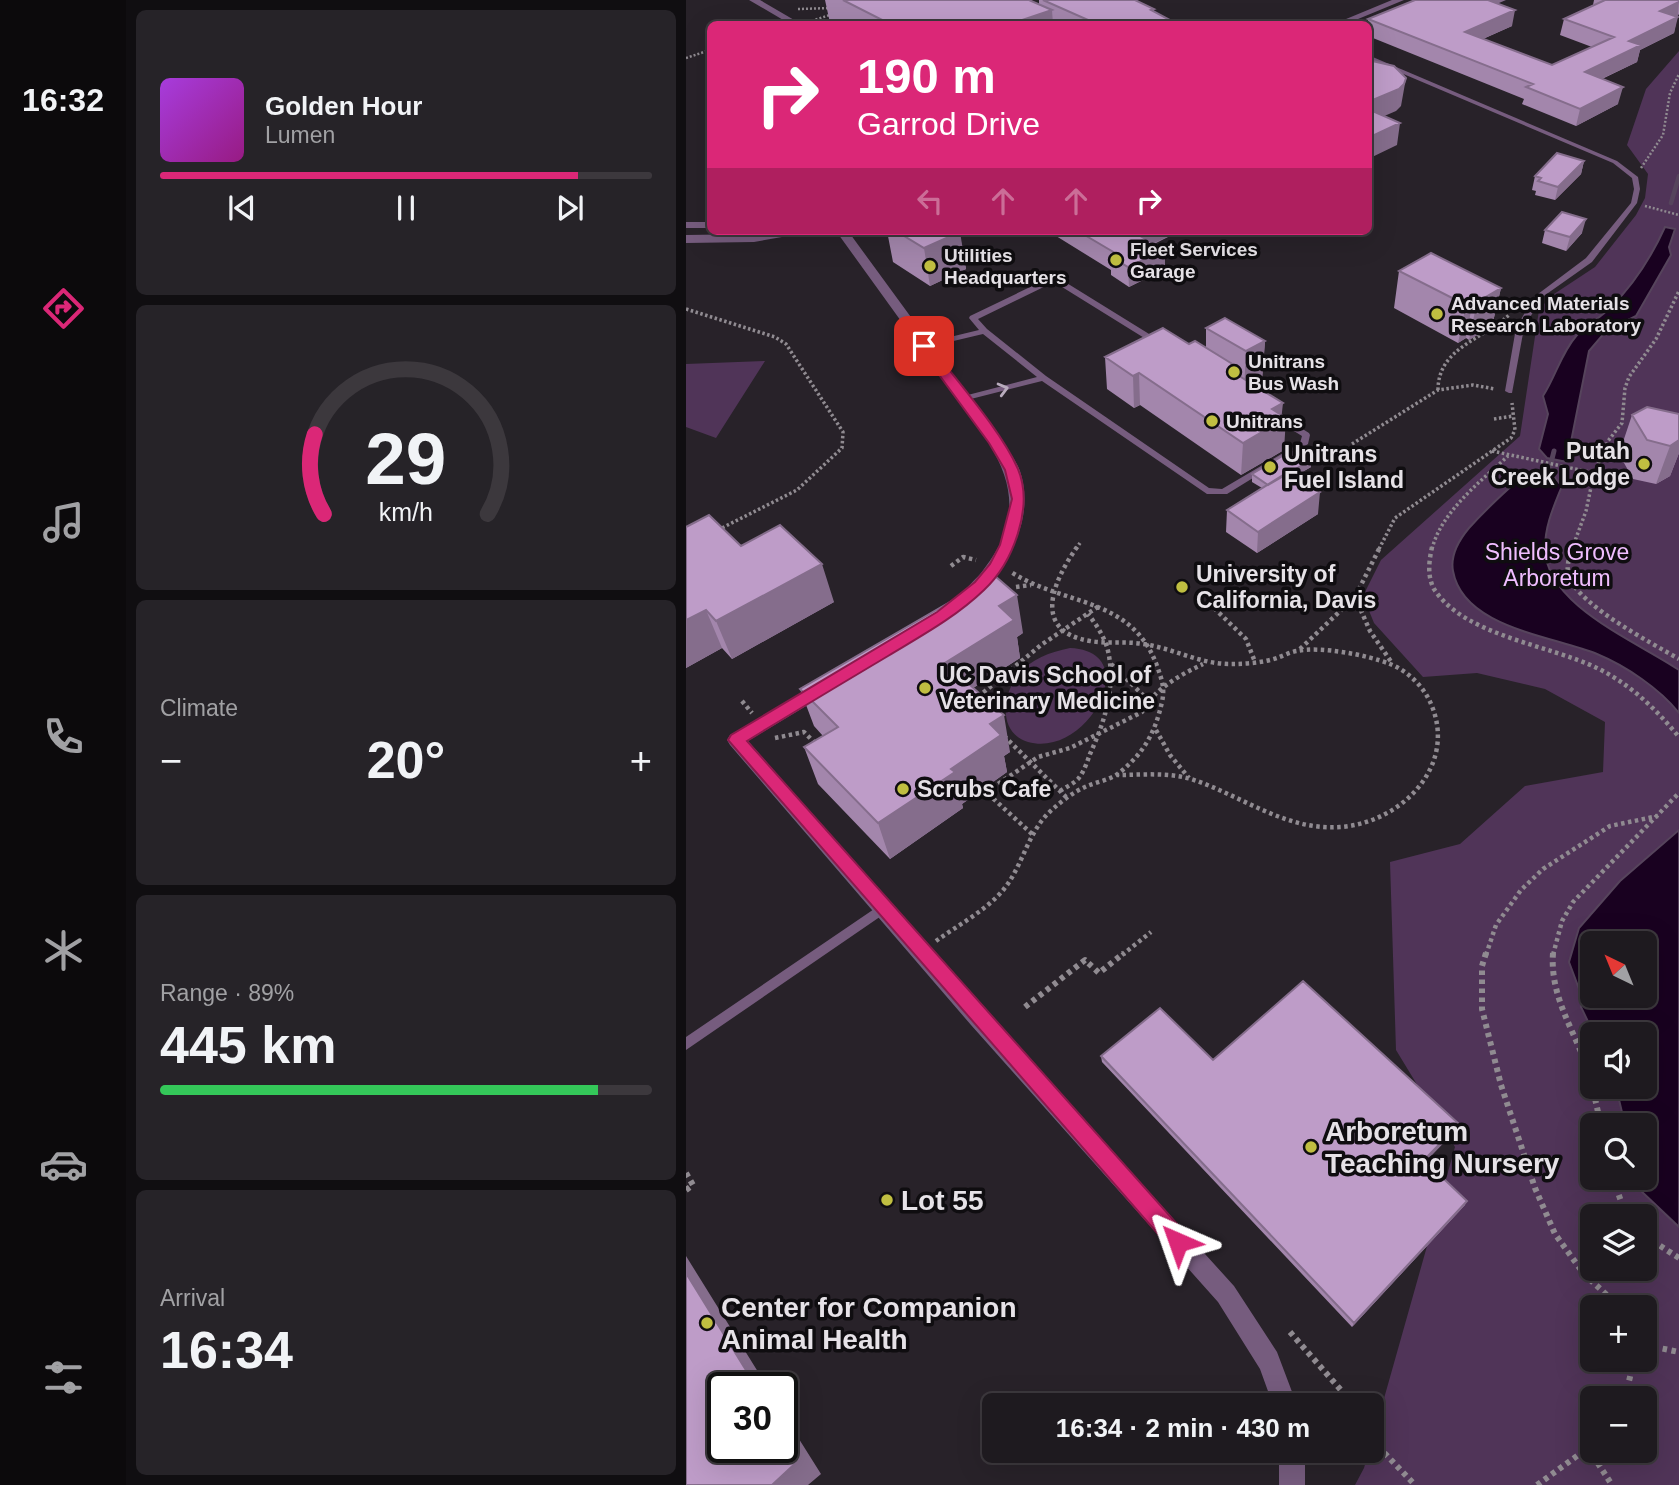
<!DOCTYPE html>
<meta charset="utf-8">
<style>
body{margin:0;font-family:Arial,sans-serif;background:#262328;color:#f1f3f6;height:100vh;display:flex;flex-direction:column;font-size:26px;white-space:nowrap}
*{box-sizing:border-box;margin:0}
p{font-size:23px;color:#a1a1a4}
.icon{flex:none;width:38px;height:38px;fill:none;stroke:currentColor;stroke-width:2;stroke-linecap:round;stroke-linejoin:round}
.map{position:relative;flex:1;overflow:hidden}
.sheet{display:flex;flex-direction:column;gap:10px;padding:10px;background:#100e11;width:560px}
.sheet>*{flex:none}
.hud{position:absolute;left:21px;top:21px;width:665px;height:214px;border-radius:10px;box-shadow:0 7px 28px #0002,0 0 0 2px #3c383d;background:#db2777;color:#fff;overflow:hidden}
.needle{width:46px;rotate:317deg}
.buttons{position:absolute;left:894px;top:931px;display:grid;gap:14px}
.buttons a{display:grid;place-items:center;width:77px;height:77px;border-radius:10px;background:#1e1a1f;box-shadow:0 7px 28px #0002,0 0 0 2px #3c383d;font-size:35px}
.speed{position:absolute;left:21px;top:1372px;display:flex;gap:14px;font-size:35px;font-weight:700;text-align:center}
.speed>*{display:grid;place-content:center;width:91px;height:91px;border-radius:50%;background:#1e1a1f;box-shadow:0 7px 28px #0002,0 0 0 2px #3c383d;line-height:1}
.speed .limit{border:4px solid #111;border-radius:10px;background:#fff;color:#111}
.pin{position:absolute;display:grid;place-items:center;width:60px;height:60px;color:#fff;margin:-30px;border-radius:14px;box-shadow:0 4px 10px #0006}
.me{position:absolute;width:77px;margin:-38px;rotate:317deg;stroke-linejoin:round;filter:drop-shadow(0 0 5px #0008)}
.turn{display:flex;align-items:center;gap:24px;height:147px;padding:0 35px;font-size:32px}
.turn .icon{width:91px;height:91px;stroke-width:2.5}
.turn b{display:block;font-size:49px;line-height:60px}
.lanes{display:flex;align-items:center;height:66px;padding:0 35px;background:#0003;justify-content:center;gap:35px;direction:ltr}
.lanes .off{opacity:.35}
.big{font-size:52px;font-weight:800;line-height:1.1}
.sheet .card{flex:1;display:flex;flex-direction:column;justify-content:center;gap:10px;min-width:0;padding:0 24px;border-radius:10px;background:#262328}
.sheet .dial{align-items:center;gap:0}
.dial svg{height:182px;overflow:visible;fill:none;stroke:#3c383d;stroke-width:7;stroke-linecap:round;text-anchor:middle}
.dial text{fill:#f1f3f6;stroke:none}
.song{display:flex;align-items:center;gap:21px}
.cover{width:84px;height:84px;border-radius:10px;background:linear-gradient(135deg,hsl(280 70% 55%),hsl(310 70% 35%))}
.played{height:7px;border-radius:4px;background:linear-gradient(90deg,#db2777 85%,#3c383d 85%)}
.keys{display:flex;justify-content:space-around;direction:ltr}
.heat{display:flex;justify-content:space-between;align-items:center;font-size:38px;direction:ltr}
.charge{height:10px;border-radius:5px;background:linear-gradient(90deg,#34c759 89%,#3c383d 0)}
.trip{position:absolute;left:296px;top:1393px;width:402px;height:70px;border-radius:10px;background:#1e1a1f;box-shadow:0 7px 28px #0002,0 0 0 2px #3c383d;font-weight:800;line-height:70px;text-align:center}
main{display:flex;flex:1;min-height:0}
.tab-bar{display:flex;flex-direction:column;width:126px;justify-content:space-around;align-items:center;background:#0c0a0c;color:#a1a1a4}
.tab-bar .icon{width:49px;height:49px}
.tab-bar .on{color:#db2777}
.tab-bar b{font-size:32px;color:#f1f3f6}
.map>svg:first-child{display:block}
</style>
<main>
<nav class="tab-bar">
<b>16:32</b>
<svg class="icon on" aria-label="directions" viewBox="0 0 24 24"><path d="M12 3l9 9-9 9-9-9zM9 14v-3h6M13 9l2 2-2 2"/></svg>
<svg class="icon" aria-label="music" viewBox="0 0 24 24"><path d="M9 18V5l10-2v13"/><circle cx="6" cy="18" r="3"/><circle cx="16" cy="16" r="3"/></svg>
<svg class="icon" aria-label="phone" viewBox="0 0 24 24"><path d="M5 4h4l2 5-3 2q2 4 5 5l2-3 5 2v4C11 20 4 13 5 4z"/></svg>
<svg class="icon" aria-label="climate" viewBox="0 0 24 24"><path d="M12 3v18M4 7l16 10M4 17L20 7"/></svg>
<svg class="icon" aria-label="car" viewBox="0 0 24 24"><path d="M5 17H2v-5l4-1 3-4h7l3 4 3 1v5h-3M9 17h6M6 11h13"/><circle cx="7" cy="17" r="2"/><circle cx="17" cy="17" r="2"/></svg>
<svg class="icon" aria-label="filters" viewBox="0 0 24 24"><path d="M4 7h16M4 17h16"/><circle cx="9" cy="7" r="2"/><circle cx="15" cy="17" r="2"/></svg>
</nav>
<section class="sheet">
<div class="card">
<div class="song"><i class="cover"></i><div><b>Golden Hour</b><p>Lumen</p></div></div>
<div class="played"></div>
<div class="keys"><svg class="icon" aria-label="previous" viewBox="0 0 24 24"><path d="M18 5L8 12l10 7zM5 5v14"/></svg><svg class="icon" aria-label="pause" viewBox="0 0 24 24"><path d="M8 5v14M16 5v14"/></svg><svg class="icon" aria-label="next" viewBox="0 0 24 24"><path d="M6 5l10 7-10 7zM19 5v14"/></svg></div>
</div>
<div class="card dial"><svg viewBox="0 0 100 80">
<path d="M14 69A42 42 0 1 1 86 69"/>
<path d="M14 69A42 42 0 0 1 10 34" stroke="#db2777"/>
<text x="50" y="56" font-size="32" font-weight="700">29</text>
<text x="50" y="72" font-size="11">km/h</text>
</svg></div>
<div class="card"><p>Climate</p>
<div class="heat"><a>−</a><b class="big">20°</b><a>+</a></div>
</div>
<div class="card"><p>Range · 89%</p><b class="big">445 km</b><div class="charge"></div></div>
<div class="card"><p>Arrival</p><b class="big">16:34</b></div>
</section>
<div class="map">
<svg width="993" height="1485" viewBox="0 0 993 1485">
<rect width="100%" height="100%" fill="#282229"/>
<path fill="#503458" fill-rule="evenodd" d="M993,51V1485H669L678,1468L683,1451H686V1441L769,1147L710,1050L704,862L774,844L839,786L917,772L919,722L859,689L791,673L737,677L688,623L677,596L695,560L834,436L853,310L865,296L909,267L950,215L959,198L962,174L941,145L960,89ZM906,943H959V996H906ZM906,1034H959V1087H906ZM906,1125H959V1178H906ZM906,1216H959V1269H906ZM906,1307H959V1360H906ZM906,1398H959V1451H906Z
M79,361L30,438L0,427V364Z
M384,648C460,651 401,759 342,742C312,733 316,695 332,675C345,659 364,652 384,648Z"/>
<path fill="#190120" stroke="#56445c" stroke-width="2" fill-rule="evenodd" d="M979,227L989,229L983,247L985,255L950,316L920,331L903,351L881,462L861,458L853,449L862,414L857,396C870,376 875,353 891,335C901,325 914,318 925,307C949,283 965,258 979,227Z
M863,471L876,486C868,506 859,525 859,548C859,605 952,642 993,670V713C974,689 940,666 911,654C867,636 777,628 767,571C764,555 773,540 783,528C793,517 830,479 842,474C848,472 856,472 863,471Z
M993,830V1227L953,1189L951,1178H959V1125H939L930,1087H959V1034H908L895,1007L896,997L883,962L893,928L934,881ZM906,943H959V996H906Z"/>
<g fill="none" stroke-linecap="round" stroke-linejoin="round">
<path stroke="#56445c" stroke-width="4.5" d="M985,203L993,176"/>
<path stroke="#56445c" stroke-width="5" d="M863,471L868,451"/>
<path stroke="#908b91" stroke-width="2.5" stroke-dasharray="2 2" stroke-linecap="butt" d="M112,9L145,8
M122,22L147,14
M0,58L24,50
M955,168L977,135L984,93L993,74
M959,206L993,215"/>
<path stroke="#908b91" stroke-width="3.5" stroke-dasharray="2.5 2.5" stroke-linecap="butt" d="M0,309L89,337L100,344L157,432L156,448L111,490L32,530
M752,390C752,348 796,340 823,315
M808,419L827,416
M666,444L752,390L787,385L809,389
M806,451L908,473
M390,549L394,543
M693,549L709,518L825,438L829,430L826,403
M746,549C755,512 795,481 822,456
M886,549L900,511L908,473L922,441L936,423L939,388L943,377L970,339L993,291"/>
<path stroke="#908b91" stroke-width="4.5" stroke-dasharray="3.5 3.5" stroke-linecap="butt" d="M391,547C368,580 344,631 404,641C421,644 439,641 457,644C487,648 513,664 544,664C559,664 576,663 591,658C597,656 604,652 611,651C634,646 682,655 704,664C722,671 738,687 745,704C772,766 715,823 654,827C599,831 555,795 505,779C481,772 455,775 431,775
M746,547C743,561 741,576 748,589C778,636 864,645 911,668C944,684 970,709 993,737
M887,547C883,557 879,569 884,579C898,608 964,642 993,659
M265,566L277,557L290,560
M330,587L345,585
M669,597L684,631L706,663
M528,608L560,639L569,662
M614,649L669,597L694,547
M425,664L462,700
M292,697L355,645L413,606
M56,701L66,713
M470,730L484,755L503,778
M318,736L380,797
M89,738L118,732L130,744
M374,791C380,787 387,784 392,779C398,772 401,762 404,754C419,721 431,684 421,647C417,635 410,624 402,614
M346,834L300,792L352,757L384,748L456,712C468,689 494,675 517,664
M250,941C272,925 301,910 318,889C338,864 342,829 368,808C377,800 388,792 399,787C410,782 424,780 433,773C458,753 469,733 476,702C479,688 476,680 471,666C446,596 377,606 325,572
M436,955L465,932
M800,955L810,925L835,890L857,869L924,826L972,816
M867,955L876,921L887,902L993,793"/>
<path stroke="#908b91" stroke-width="6" stroke-dasharray="4.5 4.5" stroke-linecap="butt" d="M800,953L796,966V1009L815,1085L849,1188L869,1234L898,1274L934,1307
M867,953C864,994 885,1025 899,1062C906,1082 910,1104 915,1125
M339,1007L399,960L413,973L438,953
M0,1173L7,1185L0,1190
M927,1178L940,1216
M959,1236L993,1258
M604,1332L661,1397L664,1405
M959,1345L993,1352
M939,1398L948,1360
M686,1440L729,1485
M902,1448L926,1485
M851,1485L902,1448L906,1442"/>
<path fill="#765c7e" fill-rule="evenodd" d="M682,55L931,161L952,177L954,189L951,203L906,262L855,298L838,328L826,393H823L819,391L830,328L848,297L900,258L945,203L948,189L946,178L927,163L682,59Z
M365,277H371L623,433L624,435L622,444L541,494H521L356,381L277,401H274V397L351,377L297,334L238,348L234,346L235,344L293,330L283,318L284,316ZM368,282L616,436L614,443L536,489L523,488L360,376L301,329L292,319Z
M197,903L201,904L203,908L201,912L0,1050V1037Z"/>
<path fill="#765c7e" fill-rule="evenodd" d="M63,0H74L115,24H104Z
M150,231H162L314,439C321,449 330,460 334,471C350,520 321,568 287,601H275L273,597C280,587 291,579 298,569C332,525 330,488 303,443Z
M139,681L145,683L147,687L145,691L62,741L299,1011L548,1286L591,1352L611,1405H587L574,1369L532,1302L285,1025L44,745L41,740L44,735Z
M593,1451H619V1485H593Z"/>
<path fill="#765c7e" fill-rule="evenodd" d="M706,0H718L660,24H648Z
M0,222H24V228H0Z
M91,231H119L113,234L68,242L0,243V235L68,234Z"/>
</g>
<path fill="#a386ac" d="M139,0H343L353,5V0H449L468,9V12L484,20V24H147L144,23Z
M908,0H993V14L991,17L988,33L954,50L951,62L916,79L932,104L890,126L836,104L838,99L682,36V19L811,3L826,26L797,39L866,65L906,47L874,35L878,19L907,5Z
M898,161L895,174L869,200L849,195L850,191L846,190L849,176Z
M859,230L896,233L880,251L856,243Z
M201,231H273L280,269L244,286L207,262Z
M362,231H494L468,244L479,269L443,287L425,275V270Z
M713,271L815,288L806,326L783,340L780,338L772,343L708,308Z
M520,328L579,341L576,380L567,385L596,415L598,450L555,475L454,405L448,408L421,389L419,357L503,344L520,348Z
M993,414V453L984,476L970,484L947,479L933,454L946,415Z
M625,460V467L609,476L632,514L571,553L540,532L541,510L576,488L566,482V474Z
M0,527L55,546L148,602L46,659L36,648L0,668Z
M337,633L331,637L334,658L287,688L324,752L318,756L321,772L276,804L277,808L204,859L132,784L118,747L137,736L128,726L114,689Z
M415,1056L527,1060L771,1129L740,1161L779,1205L666,1327L416,1062Z"/>
<path fill="#856d8c" d="M796,0H820L799,9Z
M993,0L992,16L970,27L974,11Z
M366,10L367,24H327V23Z
M829,10L826,26L776,48L779,32Z
M992,17L988,33L954,50L951,62L894,89L899,72L943,41Z
M720,78L715,106L710,111L682,123V102Z
M937,87L932,104L890,126L894,109Z
M714,123L711,145L682,159V138Z
M898,161L895,174L869,200L872,187Z
M900,219L896,233L880,251L884,237Z
M453,231H494L449,252V233Z
M274,232L280,269L244,286L238,248Z
M479,250V269L443,287L442,267Z
M815,288L806,326L783,340L791,302Z
M787,300L780,338L772,343L780,305Z
M579,341L576,380L558,390L560,351Z
M548,365L547,396L542,369Z
M453,373L454,405L448,408L447,376Z
M597,403L595,421L600,418L598,450L555,475L557,443L586,409Z
M993,440V453L984,476L970,484L984,446Z
M625,460V467L582,492V485Z
M634,492L632,514L571,553L572,532Z
M136,564L148,602L46,659L30,621Z
M331,595L337,633L331,637L334,658L267,701L259,663L313,606Z
M20,610L36,648L0,668V620Z
M318,715L324,752L318,756L321,772L276,804L277,808L204,859L192,823L265,769L304,724Z
M773,1124L771,1129L736,1165L738,1160Z
M781,1201L779,1205L666,1327L668,1323Z
M0,1256L82,1388H71L0,1273Z
M96,1412L135,1474L122,1485H86L96,1430Z"/>
<path fill="#be9cc8" stroke="#856d8c" stroke-width="2" d="M157,0H343L366,10L327,23L329,24H204Z
M357,0H449L468,9L465,10L484,20L476,23L479,24H411Z
M729,0H802L829,10L779,32L866,65L928,37L878,19L919,0H993V2L974,11L992,17L943,41L955,45L899,72L937,87L894,109L840,87L847,84L682,19Z
M682,60L708,66L720,78L718,84L713,89L682,102Z
M682,109L714,123L682,138Z
M871,153L898,161L872,187L852,181L855,178L849,176Z
M876,212L900,219L884,237L859,230Z
M210,231H273L274,232L238,248Z
M392,231H453L449,233L479,250L442,267L424,256L429,253Z
M745,253L815,288L791,302L787,300L780,305L713,271Z
M539,318L579,341L560,351L520,328Z
M477,328L503,344L509,341L548,365L542,369L597,403L586,409L600,418L557,443L453,373L447,376L419,357Z
M961,407L993,414V440L984,446L961,440L946,415Z
M608,449L625,460L582,485L566,474Z
M602,472L634,492L572,532L541,510Z
M23,515L55,546L94,525L136,564L30,621L20,610L0,620V527Z
M309,576L331,595L313,606L328,620L259,663L318,715L304,724L315,735L265,769L269,772L192,823L118,747L152,727L114,689Z
M617,981L773,1124L738,1160L781,1201L668,1323L415,1056L474,1008L527,1060Z
M0,1273L71,1388H37V1447H96V1430L114,1459L86,1485H0Z"/>
<defs><path id="oneway-chevron" d="M-2-3.5L2.5 0L-2 3.5" fill="none" stroke-width="1.6" stroke-linecap="round" stroke-linejoin="round" transform="scale(1.75)"/></defs>
<use stroke="#b9acbd" href="#oneway-chevron" transform="translate(317 389) rotate(-15)"/>
<path fill="#db2777" stroke="#8e194d" stroke-width="2" d="M234,344H243C269,379 315,430 332,469C348,507 327,563 298,590C270,617 235,636 202,656C155,684 108,712 61,741L500,1234L503,1242L500,1249L492,1253L485,1249L42,740L45,735L251,612L289,582L304,564L314,545L326,499L319,470L303,443L232,346Z"/>
<g fill="#c0be41" stroke="#0f0d10" stroke-width="2.5">
<circle cx="430" cy="260" r="7"/>
<circle cx="244" cy="266" r="7"/>
<circle cx="751" cy="314" r="7"/>
<circle cx="548" cy="372" r="7"/>
<circle cx="526" cy="421" r="7"/>
<circle cx="958" cy="464" r="7"/>
<circle cx="584" cy="467" r="7"/>
<circle cx="496" cy="587" r="7"/>
<circle cx="239" cy="688" r="7"/>
<circle cx="217" cy="789" r="7"/>
<circle cx="625" cy="1147" r="7"/>
<circle cx="201" cy="1200" r="7"/>
<circle cx="21" cy="1323" r="7"/>
</g>
<g text-anchor="middle" stroke-width="7" stroke-linejoin="round" paint-order="stroke">
<g font-size="19" font-weight="bold" fill="#e6e2e7" stroke="#0f0d10" text-anchor="start">
<text x="444" y="256">Fleet Services<tspan x="444" dy="22">Garage</tspan></text>
<text x="258" y="262">Utilities<tspan x="258" dy="22">Headquarters</tspan></text>
<text x="765" y="310">Advanced Materials<tspan x="765" dy="22">Research Laboratory</tspan></text>
<text x="562" y="368">Unitrans<tspan x="562" dy="22">Bus Wash</tspan></text>
<text x="540" y="428">Unitrans</text>
</g>
<g font-size="23" font-weight="bold" fill="#e6e2e7" stroke="#0f0d10" text-anchor="start">
<text x="944" y="459" text-anchor="end">Putah<tspan x="944" dy="26">Creek Lodge</tspan></text>
<text x="598" y="462">Unitrans<tspan x="598" dy="26">Fuel Island</tspan></text>
<text x="510" y="582">University of<tspan x="510" dy="26">California, Davis</tspan></text>
<text x="253" y="683">UC Davis School of<tspan x="253" dy="26">Veterinary Medicine</tspan></text>
<text x="231" y="797">Scrubs Cafe</text>
</g>
<g font-size="23" fill="#f0beff" stroke="#0f0d10">
<text x="871" y="560">Shields Grove<tspan x="871" dy="26">Arboretum</tspan></text>
</g>
<g font-size="28" font-weight="bold" fill="#e6e2e7" stroke="#0f0d10" text-anchor="start">
<text x="639" y="1141">Arboretum<tspan x="639" dy="32">Teaching Nursery</tspan></text>
<text x="215" y="1210">Lot 55</text>
<text x="35" y="1317">Center for Companion<tspan x="35" dy="32">Animal Health</tspan></text>
</g>
</g>
</svg>
<div class="buttons">
<a><svg class="needle" viewBox="-14 -14 28 28"><path d="M0-13l5 13h-10z" fill="#e53935"/><path d="M0 13l5-13h-10z" fill="#a1a1a4"/></svg></a>
<a><svg class="icon" aria-label="sound" viewBox="0 0 24 24"><path d="M4 9h4l5-4v14l-5-4H4zM17 9q2 3 0 6"/></svg></a>
<a><svg class="icon" aria-label="search" viewBox="0 0 24 24"><circle cx="10" cy="10" r="6"/><path d="M15 15l6 6"/></svg></a>
<a><svg class="icon" aria-label="layers" viewBox="0 0 24 24"><path d="M12 4l9 5-9 5-9-5zM3 14l9 5 9-5"/></svg></a>
<a>+</a>
<a>−</a>
</div>
<div class="speed"><div class="limit">30</div></div>
<div class="pin" style="left:238px;top:346px;background:#d93025"><svg class="icon" aria-label="arrive" viewBox="0 0 24 24"><path d="M6 21V4h12l-3 4 3 4H6"/></svg></div>
<svg class="me" style="left:492px;top:1242px" viewBox="-20 -20 40 40"><path d="M0-17L14 15 0 8-14 15z" fill="#db2777" stroke="#fff" stroke-width="4"/></svg>
<div class="trip">16:34 · 2 min · 430 m</div>
<div class="hud">
<div class="turn"><svg class="icon" aria-label="right" viewBox="0 0 24 24"><path d="M7 20v-9h11M14 6l5 5-5 5"/></svg><div><b>190 m</b>Garrod Drive</div></div>
<div class="lanes"><svg class="icon off" aria-label="left" viewBox="0 0 24 24"><path d="M17 20v-9H6M10 6l-5 5 5 5"/></svg><svg class="icon off" aria-label="ahead" viewBox="0 0 24 24"><path d="M12 20V5M6 11l6-6 6 6"/></svg><svg class="icon off" aria-label="ahead" viewBox="0 0 24 24"><path d="M12 20V5M6 11l6-6 6 6"/></svg><svg class="icon" aria-label="right" viewBox="0 0 24 24"><path d="M7 20v-9h11M14 6l5 5-5 5"/></svg></div>
</div>
</div>
</main>
